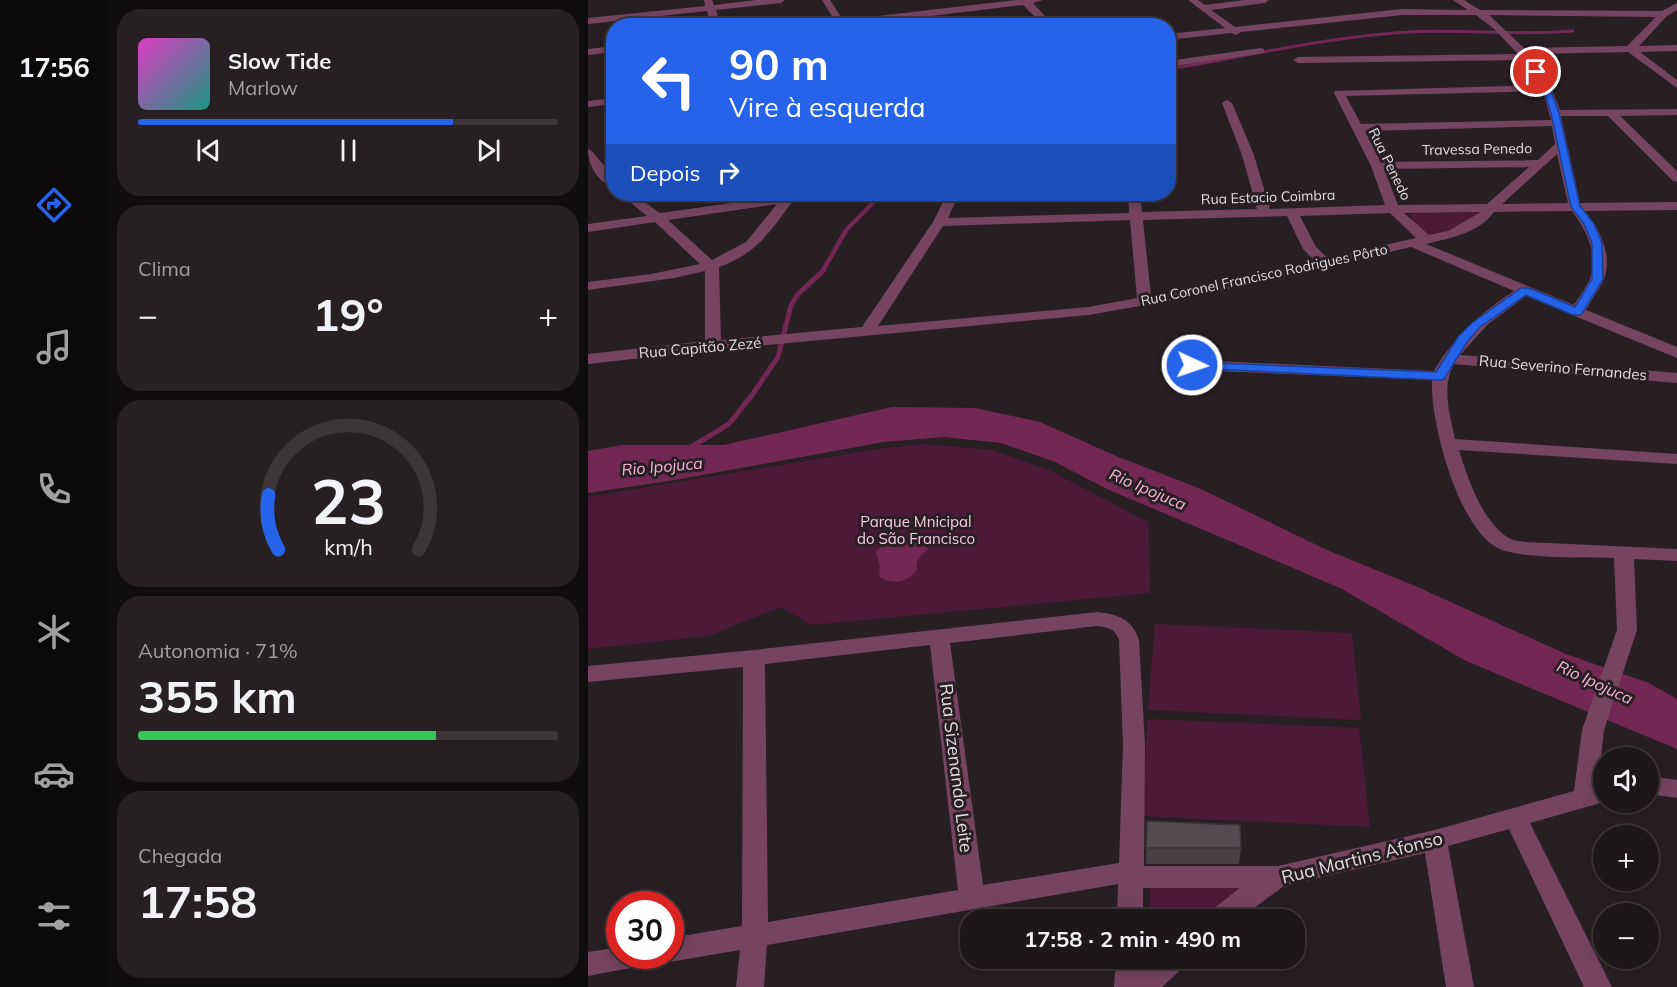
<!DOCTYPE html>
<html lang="pt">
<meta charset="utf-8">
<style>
body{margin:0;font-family:Mulish,sans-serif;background:#262023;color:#f1f3f6;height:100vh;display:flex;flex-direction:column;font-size:22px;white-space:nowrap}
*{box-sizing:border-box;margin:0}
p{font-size:20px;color:#a19fa2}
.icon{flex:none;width:33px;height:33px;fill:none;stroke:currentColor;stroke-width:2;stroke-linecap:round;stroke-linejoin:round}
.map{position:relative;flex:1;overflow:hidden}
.side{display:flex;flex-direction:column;gap:9px;padding:9px;background:#100d0e;width:480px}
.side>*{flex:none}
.hud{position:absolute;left:18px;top:18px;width:570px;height:183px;border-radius:24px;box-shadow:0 3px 15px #0003,0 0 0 2px #3c3639;background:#2563eb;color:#fff;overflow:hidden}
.tools{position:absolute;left:1005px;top:747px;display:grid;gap:12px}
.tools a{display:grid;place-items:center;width:66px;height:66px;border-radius:50%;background:#1e171a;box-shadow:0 3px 15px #0003,0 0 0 2px #3c3639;font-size:30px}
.speed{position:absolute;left:18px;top:891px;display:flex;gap:12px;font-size:30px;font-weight:700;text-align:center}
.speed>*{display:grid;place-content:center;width:78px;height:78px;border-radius:50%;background:#1e171a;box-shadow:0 3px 15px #0003,0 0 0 2px #3c3639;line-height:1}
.speed .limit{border:9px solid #d22;background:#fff;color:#111}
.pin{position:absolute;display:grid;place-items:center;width:51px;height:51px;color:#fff;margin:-26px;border:3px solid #fff;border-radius:50%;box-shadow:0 2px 6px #0007}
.me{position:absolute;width:66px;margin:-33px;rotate:93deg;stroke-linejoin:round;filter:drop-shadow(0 0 4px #0008)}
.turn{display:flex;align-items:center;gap:21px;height:126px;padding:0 24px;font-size:27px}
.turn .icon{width:78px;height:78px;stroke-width:2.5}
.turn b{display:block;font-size:42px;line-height:51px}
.then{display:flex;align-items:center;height:57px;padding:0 24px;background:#0003;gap:12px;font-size:22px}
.big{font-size:45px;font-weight:700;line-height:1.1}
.side .widget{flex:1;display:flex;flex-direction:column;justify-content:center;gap:9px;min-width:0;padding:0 21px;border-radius:24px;background:#262023}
.side .dial{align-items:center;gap:0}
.dial svg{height:156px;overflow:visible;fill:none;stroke:#3c3639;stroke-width:7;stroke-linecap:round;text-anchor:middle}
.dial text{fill:#f1f3f6;stroke:none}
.song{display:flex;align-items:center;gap:18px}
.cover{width:72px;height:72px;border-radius:9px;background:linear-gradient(135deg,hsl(310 70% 55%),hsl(170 70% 35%))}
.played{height:6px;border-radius:3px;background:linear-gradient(90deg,#2563eb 75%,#3c3639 75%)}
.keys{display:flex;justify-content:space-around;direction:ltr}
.heat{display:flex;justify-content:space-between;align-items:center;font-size:33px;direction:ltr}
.charge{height:9px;border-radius:4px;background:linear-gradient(90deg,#34c759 71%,#3c3639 0)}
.trip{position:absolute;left:372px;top:909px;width:345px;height:60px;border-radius:24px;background:#1e171a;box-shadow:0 3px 15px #0003,0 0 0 2px #3c3639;font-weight:700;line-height:60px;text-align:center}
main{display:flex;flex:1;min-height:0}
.tab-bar{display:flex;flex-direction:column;width:108px;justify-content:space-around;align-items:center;background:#0c090a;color:#a19fa2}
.tab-bar .icon{width:42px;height:42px}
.tab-bar .on{color:#2563eb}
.tab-bar b{font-size:27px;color:#f1f3f6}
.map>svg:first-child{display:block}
</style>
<main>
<nav class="tab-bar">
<b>17:56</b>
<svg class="icon on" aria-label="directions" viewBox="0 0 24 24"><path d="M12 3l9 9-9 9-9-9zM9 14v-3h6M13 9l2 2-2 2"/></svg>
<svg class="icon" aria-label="music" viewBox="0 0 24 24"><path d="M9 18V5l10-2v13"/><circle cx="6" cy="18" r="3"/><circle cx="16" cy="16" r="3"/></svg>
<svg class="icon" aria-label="phone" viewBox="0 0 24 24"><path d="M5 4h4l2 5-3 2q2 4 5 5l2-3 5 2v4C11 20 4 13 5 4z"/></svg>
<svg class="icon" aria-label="climate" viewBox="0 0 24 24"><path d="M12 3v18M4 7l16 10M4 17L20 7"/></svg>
<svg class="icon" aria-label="car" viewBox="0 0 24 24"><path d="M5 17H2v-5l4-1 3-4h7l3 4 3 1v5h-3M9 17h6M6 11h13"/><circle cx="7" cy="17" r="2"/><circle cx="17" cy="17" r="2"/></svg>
<svg class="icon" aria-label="filters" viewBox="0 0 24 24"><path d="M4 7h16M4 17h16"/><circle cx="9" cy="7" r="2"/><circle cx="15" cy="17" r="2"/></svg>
</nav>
<section class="side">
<div class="widget">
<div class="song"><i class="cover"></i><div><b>Slow Tide</b><p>Marlow</p></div></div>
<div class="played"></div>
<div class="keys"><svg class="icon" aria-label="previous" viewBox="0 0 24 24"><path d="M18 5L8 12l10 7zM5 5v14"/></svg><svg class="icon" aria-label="pause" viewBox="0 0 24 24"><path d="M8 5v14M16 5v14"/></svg><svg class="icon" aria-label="next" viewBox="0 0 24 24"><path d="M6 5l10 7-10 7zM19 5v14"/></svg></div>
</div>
<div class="widget"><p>Clima</p>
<div class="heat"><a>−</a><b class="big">19°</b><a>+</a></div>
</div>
<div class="widget dial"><svg viewBox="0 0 100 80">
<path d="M14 69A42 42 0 1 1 86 69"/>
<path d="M14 69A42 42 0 0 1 9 41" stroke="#2563eb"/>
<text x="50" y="56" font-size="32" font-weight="700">23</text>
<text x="50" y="72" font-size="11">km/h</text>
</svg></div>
<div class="widget"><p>Autonomia · 71%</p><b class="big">355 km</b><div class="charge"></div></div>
<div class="widget"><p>Chegada</p><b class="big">17:58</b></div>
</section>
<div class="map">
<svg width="1089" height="987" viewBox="0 0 1089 987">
<rect width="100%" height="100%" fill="#281f23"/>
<path fill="#4d1938" d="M895,212L883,224L833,240L822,214Z
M337,444L403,450L461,470L560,522L562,593L224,625L193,607L120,636L0,649V497L290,449Z
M567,624L764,633L773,720L560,710Z
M560,719L771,728L782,827L553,816Z
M562,881L665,888L625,919L562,920Z"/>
<path fill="#732755" d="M304,407L387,408L452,422L528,456L613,489L739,550L825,585L978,654L1061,683L1089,699V749L878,661L752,588L519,489L465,461L413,443L356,437L296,442L87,480L0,493V451L34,445H136Z
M312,538L332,539L340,549C333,556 327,559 329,570C317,583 307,585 291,577L292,567L288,551L301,540Z"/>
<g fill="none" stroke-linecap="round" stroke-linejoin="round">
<path stroke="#732755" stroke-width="3" d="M580,69C660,56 739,37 820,32C875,29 930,36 985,31"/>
<path stroke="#732755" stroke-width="4.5" d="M234,272L259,229L294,194"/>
<path stroke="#732755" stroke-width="5" d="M100,449L141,424L164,395L190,357L203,305L210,294L236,270"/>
<path fill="#774460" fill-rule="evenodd" d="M116,0H124L126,5L168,0H197L193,3L128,10L133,26H123L119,11L0,24V18L117,6Z
M234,0H242L255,20L428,0H455L445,3L466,26H456L435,5L260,26H228L247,21Z
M600,0H610L617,5L656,0H681L677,3L623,10L647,27L814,9L880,10L865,0H876L892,10L1074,11L1089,3V10L1079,16L1051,46L1089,45V51L1052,52L1089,80V88L1040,52L940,54L963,87L972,110L1089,109V115L1032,116L1089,171V182L1085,181L1020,116H973L992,203L1089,202V210L997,211C1012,229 1026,258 1015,281C1010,291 1003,300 998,310L1089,347V358L938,296L900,324L872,355L1089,373V383L866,364C853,387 862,415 867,439L1089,454V464L871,450C880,479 893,519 919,537C925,541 932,541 938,542L1089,549V561L1046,559L1049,630L1016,730L1010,784L1016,783V802L942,823L1024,987H996L921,829L860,846L886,987H858L837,853L696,886L650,920H617L621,912L652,888H555V920H529L530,884L179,945L176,987H148L152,950L82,962L73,958L71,956H82V938L154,926L155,667L0,682V666L166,650L509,612C530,614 544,619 551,640L557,745L556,866H690L847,830L986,791L994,730L1029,630L1026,558C998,557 931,560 908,547C870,526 842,422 844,380L604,370L596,365L604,360L846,371C866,336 894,312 926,291L823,247L630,292L501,315L125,350L0,364V354L117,341V271L86,278L0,290V282L63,274L112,264L67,222L0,232V224L59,216L32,194H45L72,213L193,196L192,194H237L235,197L204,202C182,232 168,254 131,267L133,340L274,327L345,222L359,194H371L360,218L541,213L540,194H552L554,212L669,209L654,155L634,103L639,100L644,103L666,155L682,209L797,205L783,166L746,93L747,91L952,85L935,60L710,63L705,60L710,57L930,54L905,28L888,15H814L653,32L648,35L643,33L580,40V34L637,28ZM901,15L1068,17L1039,46L936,48ZM955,91L963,120L773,124L758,96ZM964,126L967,144L950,160L793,162L777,131ZM969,154L980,203L914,204ZM941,167L899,204L810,205L796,169ZM189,204L158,242L124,260L80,220ZM984,211C998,229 1012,257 1001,281C997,289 991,297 986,305L838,244C862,238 891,233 906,212ZM893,212L860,231L841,235L816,213ZM802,213L828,238L740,258L728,247L712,216ZM699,216L715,249L727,261L630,284L563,296L555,220ZM542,220L549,298L501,307L290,326L355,226ZM509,626C520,627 527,629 531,640L535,745L531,863L395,885L362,643ZM342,645L370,890L180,922L177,664Z
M26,46V52L0,55V49Z
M673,48L676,49V53L580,67V61Z
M26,98V104L0,107V101Z
M0,149L4,151L26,178V188C10,182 0,166 0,149Z
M1060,776L1089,780V798L1060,794Z
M32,947V956H62L58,965L0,976V952Z
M528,958H554V971L567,958H600L596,967L574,987H526Z"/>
</g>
<path fill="#484044" d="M559,821L653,848L651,864H558Z"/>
<path fill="#544a4f" stroke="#3b3437" stroke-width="1.5" d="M559,821L652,825L653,848H558Z"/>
<path fill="#2563eb" stroke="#184099" stroke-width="1.5" d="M945,70H951L962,88L971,113L992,206L1006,224L1014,243L1015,279L993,315H985L938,295L892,327L879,342L856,379L852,380L599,368L598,365L604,362L848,372L870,337L884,323L933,288H941L987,307L1004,279V243L996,224L983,207L963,113L955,88Z"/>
<g text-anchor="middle" stroke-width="6" stroke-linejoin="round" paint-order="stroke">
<g font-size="14" fill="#e2dcdf" stroke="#281f23">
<text transform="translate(889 149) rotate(-1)" y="5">Travessa Penedo</text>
<text transform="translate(802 164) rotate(64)" y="5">Rua Penedo</text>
<text transform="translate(680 197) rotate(-2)" y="5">Rua Estacio Coimbra</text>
<text transform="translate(676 275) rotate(-12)" y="5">Rua Coronel Francisco Rodrigues Pôrto</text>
</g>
<g font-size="15" fill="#e2dcdf" stroke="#281f23">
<text transform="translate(112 348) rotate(-5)" y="5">Rua Capitão Zezé</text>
<text transform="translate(975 368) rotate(5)" y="5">Rua Severino Fernandes</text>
</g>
<g font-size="15" fill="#f8cae2" stroke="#281f23">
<text x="328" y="527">Parque Mnicipal<tspan x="328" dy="17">do São Francisco</tspan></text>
</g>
<g font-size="16" font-style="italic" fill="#f8b5d8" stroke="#281f23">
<text transform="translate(74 466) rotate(-5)" y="6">Rio Ipojuca</text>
<text transform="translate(560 489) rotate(23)" y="6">Rio Ipojuca</text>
<text transform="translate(1007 682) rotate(25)" y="6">Rio Ipojuca</text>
</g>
<g font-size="18" fill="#e2dcdf" stroke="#281f23">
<text transform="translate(368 768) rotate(83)" y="6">Rua Sizenando Leite</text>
<text transform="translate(774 858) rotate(-14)" y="6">Rua Martins Afonso</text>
</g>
</g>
</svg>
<div class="tools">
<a><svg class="icon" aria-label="sound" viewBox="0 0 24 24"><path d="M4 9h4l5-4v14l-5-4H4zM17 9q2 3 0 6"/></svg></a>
<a>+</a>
<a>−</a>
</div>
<div class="speed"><div class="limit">30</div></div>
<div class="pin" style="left:948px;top:72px;background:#d93025"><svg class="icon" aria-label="arrive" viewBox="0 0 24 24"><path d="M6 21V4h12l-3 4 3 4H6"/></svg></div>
<svg class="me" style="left:604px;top:365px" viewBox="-20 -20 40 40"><circle r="17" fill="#2563eb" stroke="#fff" stroke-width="3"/><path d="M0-11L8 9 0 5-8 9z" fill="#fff"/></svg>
<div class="trip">17:58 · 2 min · 490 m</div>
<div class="hud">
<div class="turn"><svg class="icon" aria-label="left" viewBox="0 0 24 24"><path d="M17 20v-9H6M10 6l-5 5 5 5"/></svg><div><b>90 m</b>Vire à esquerda</div></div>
<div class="then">Depois<svg class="icon" aria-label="right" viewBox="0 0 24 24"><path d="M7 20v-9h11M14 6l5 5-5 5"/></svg></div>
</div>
</div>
</main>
